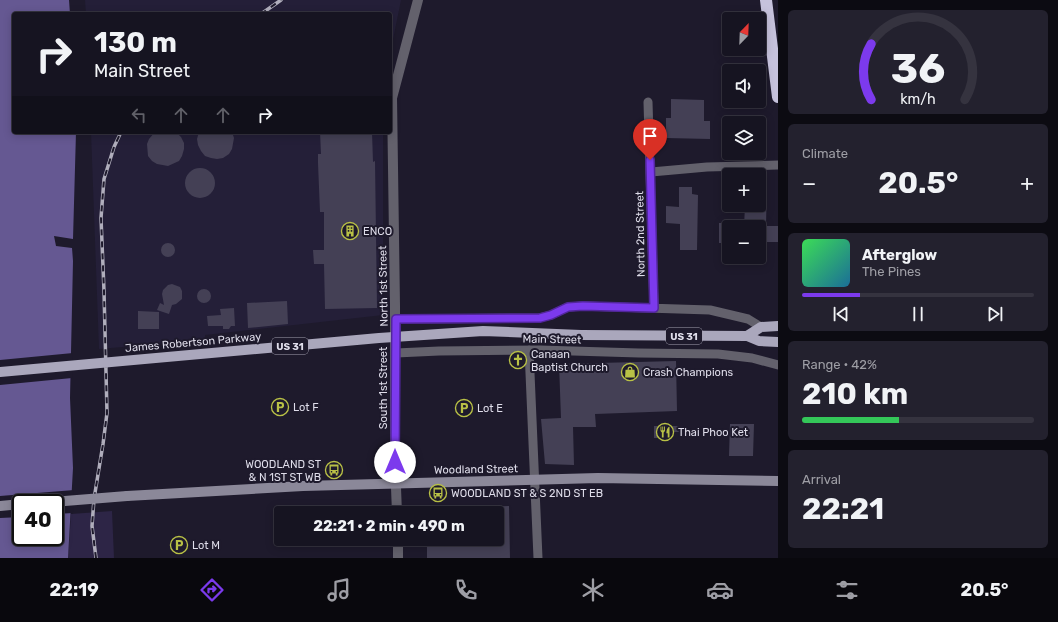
<!DOCTYPE html>
<meta charset="utf-8">
<style>
body{margin:0;font-family:Rubik,sans-serif;background:#23212e;color:#f1f3f6;height:100vh;display:flex;flex-direction:column;font-size:15px;white-space:nowrap}
*{box-sizing:border-box;margin:0}
p{font-size:13px;color:#9e9ea5}
.icon{flex:none;width:22px;height:22px;fill:none;stroke:currentColor;stroke-width:2;stroke-linecap:round;stroke-linejoin:round}
.map{position:relative;flex:1;overflow:hidden}
.panel{display:flex;flex-direction:column;gap:10px;padding:10px;background:#0c0b12;width:280px}
.panel>*{flex:none}
.top-card{position:absolute;left:12px;top:12px;width:380px;height:122px;border-radius:4px;box-shadow:0 2px 10px #0003,0 0 0 1px #35333f;background:#161421;color:#f1f3f6;overflow:hidden}
.needle{width:26px;rotate:23deg}
.fabs{position:absolute;left:722px;top:12px;display:grid;gap:8px}
.fabs a{display:grid;place-items:center;width:44px;height:44px;border-radius:4px;background:#161421;box-shadow:0 2px 10px #0003,0 0 0 1px #35333f;font-size:20px}
.speed{position:absolute;left:12px;top:494px;display:flex;gap:8px;font-size:20px;font-weight:700;text-align:center}
.speed>*{display:grid;place-content:center;width:52px;height:52px;border-radius:50%;background:#161421;box-shadow:0 2px 10px #0003,0 0 0 1px #35333f;line-height:1}
.speed .limit{border:2px solid #111;border-radius:6px;background:#fff;color:#111}
.pin{position:absolute;display:grid;place-items:center;width:34px;height:34px;color:#fff;margin:-41px -17px;border-radius:50% 50% 50% 0;rotate:-45deg;box-shadow:0 0 4px #0007}
.pin .icon{rotate:45deg}
.me{position:absolute;width:44px;margin:-22px;rotate:0deg;stroke-linejoin:round;filter:drop-shadow(0 0 3px #0008)}
.turn{display:flex;align-items:center;gap:14px;height:84px;padding:0 16px;font-size:18px}
.turn .icon{width:52px;height:52px;stroke-width:2.5}
.turn b{display:block;font-size:28px;line-height:34px}
.lanes{display:flex;align-items:center;height:38px;padding:0 16px;background:#0003;justify-content:center;gap:20px;direction:ltr}
.lanes .off{opacity:.35}
.big{font-size:30px;font-weight:700;line-height:1.1}
.panel .tile{flex:1;display:flex;flex-direction:column;justify-content:center;gap:6px;min-width:0;padding:0 14px;border-radius:6px;background:#23212e}
.panel .dial{align-items:center;gap:0}
.dial svg{height:104px;overflow:visible;fill:none;stroke:#35333f;stroke-width:7;stroke-linecap:round;text-anchor:middle}
.dial text{fill:#f1f3f6;stroke:none}
.song{display:flex;align-items:center;gap:12px}
.cover{width:48px;height:48px;border-radius:6px;background:linear-gradient(135deg,hsl(130 70% 55%),hsl(200 70% 35%))}
.played{height:4px;border-radius:2px;background:linear-gradient(90deg,#7c3aed 25%,#35333f 25%)}
.keys{display:flex;justify-content:space-around;direction:ltr}
.heat{display:flex;justify-content:space-between;align-items:center;font-size:22px;direction:ltr}
.charge{height:6px;border-radius:3px;background:linear-gradient(90deg,#34c759 42%,#35333f 0)}
.trip{position:absolute;left:274px;top:506px;width:230px;height:40px;border-radius:4px;background:#161421;box-shadow:0 2px 10px #0003,0 0 0 1px #35333f;font-weight:700;line-height:40px;text-align:center}
.dock{display:flex;height:64px;justify-content:space-around;align-items:center;background:#09080d;color:#9e9ea5}
.dock .icon{width:28px;height:28px}
.dock .current{color:#7c3aed}
.dock b{font-size:18px;color:#f1f3f6}
main{display:flex;flex:1;min-height:0}
.map>svg:first-child{display:block}
</style>
<main>
<div class="map">
<svg width="778" height="558" viewBox="0 0 778 558">
<rect width="100%" height="100%" fill="#1e1a2c"/>
<path fill="#241f38" d="M85,0H401L390,54V14H86Z
M91,132H383V315L205,335V340L99,349Z"/>
<path fill="#2d2546" d="M112,511L114,558H68L71,514Z"/>
<path fill="#655892" fill-rule="evenodd" d="M0,0H69L70,14H14V132H76L73,239L54,236L56,246L72,248L73,261L70,398L73,468L68,558H0ZM21,503H55V537H21Z"/>
<path fill="#1e1a2c" d="M73,353L72,378L0,385V360Z
M74,490L73,513L55,514V503H21V517L0,518V496Z"/>
<path fill="#444055" d="M671,99L704,100V121H710V139L666,138V118H671Z
M155,132H176L181,137L184,143V149L182,156L179,161L168,166L157,164L152,161L148,156L147,144L149,139Z
M199,132H232L234,138L232,149L229,154L223,158L217,159L211,158L205,156L201,151L198,145L197,139Z
M320,132H372L373,162L375,161L377,308L325,309L324,264H314L313,250H324V212H320L318,163V154H321Z
M185 183a15 15 0 1 1 30 0a15 15 0 1 1-30 0Z
M759,180H767L766,226H778V242H759V227H744L745,205H759Z
M679,187H692V194L698,195L697,250H680V224L666,223V206L679,207Z
M719,223H729V243H719Z
M161 250a7 7 0 1 1 14 0a7 7 0 1 1-14 0Z
M172,284L180,287L182,291V299L176,304L172,305L169,314L157,310L160,303L164,305L162,294L163,290L168,285Z
M197 296a7 7 0 1 1 14 0a7 7 0 1 1-14 0Z
M287,301L288,324L248,328L247,303Z
M234,308L235,326H231L229,329H223V326H208L207,316L221,315L220,309Z
M138,311L159,312V329H138Z
M676,361L677,411L595,414L596,427H573L574,465L545,464L541,419L561,418L559,364Z
M730,424H754L753,456H729Z
M654,426H679L680,432H672V438H654Z
M509,506L510,558H427V539H497V513H483V507Z"/>
<g fill="none" stroke-linecap="round" stroke-linejoin="round">
<path stroke="#63616c" stroke-width="9" d="M648,102L654,308
M651,172L707,167L778,165
M395,319L539,318L551,315L568,307L583,306L710,310L748,319L761,327
M529,350L538,558
M396,353L439,351L540,350L639,353L718,354L752,358L778,365"/>
<path stroke="#63616c" stroke-width="10" d="M397,513L395,462V306L392,98L418,0
M398,539V558"/>
<path stroke="#8b8899" stroke-width="10" d="M127,496L303,486L598,478L778,481
M0,506L21,504"/>
<path stroke="#aaa7bc" stroke-width="10" d="M581,335L747,336L759,341L778,342
M747,336L761,327L778,326"/>
<path stroke="#c6c2dc" stroke-width="12" d="M766,0L778,97"/>
<g stroke="#b0aebc" stroke-width="3.5">
<path id="rail" d="M261,14L281,0
M96,558L92,526L94,499L103,444L107,413L104,291L101,218L104,179L114,147L121,132"/>
</g>
<use href="#rail" stroke="#1e1a2c" stroke-width="2" stroke-dasharray="6" stroke-linecap="butt"/>
<path stroke="#8b8899" stroke-width="10" d="M40,503L127,496"/>
<path stroke="#aaa7bc" stroke-width="10" d="M0,372L379,338L483,331L581,335"/>
</g>
<g fill="none" stroke-linecap="round" stroke-linejoin="round">
<g stroke="#51269a" stroke-width="10">
<path id="route" d="M395,462L396,319L540,318L551,315L568,307L583,306L654,308L650,160"/>
</g>
<use href="#route" stroke="#7c3aed" stroke-width="7"/>
</g>
<defs>
<g id="building-ring" transform="scale(0.9)"><circle r="9.5" fill="#1e1a2c" stroke="#b9c146" stroke-width="1.5"/><path d="M-4-6H4V6H1V3H-1V6H-4ZM-2.5-4.3h1.7v1.8h-1.7ZM.8-4.3h1.7v1.8H.8ZM-2.5-1h1.7V.8h-1.7ZM.8-1h1.7V.8H.8Z" fill="#b9c146"/></g>
<g id="church-ring" transform="scale(0.9)"><circle r="9.5" fill="#1e1a2c" stroke="#b9c146" stroke-width="1.5"/><path d="M-1.2-6h2.4v3.5h3.3v2.4h-3.3V6h-2.4V-.1h-3.3v-2.4h3.3Z" fill="#b9c146"/></g>
<g id="shop-ring" transform="scale(0.9)"><circle r="9.5" fill="#1e1a2c" stroke="#b9c146" stroke-width="1.5"/><path d="M-5-2.5h2.3a2.7 3.5 0 0 1 5.4 0H5L5.5 6h-11ZM-1.5-2.5h3a1.5 2.3 0 0 0-3 0Z" fill="#b9c146"/></g>
<g id="parking-ring" transform="scale(0.9)"><circle r="9.5" fill="#1e1a2c" stroke="#b9c146" stroke-width="1.5"/><path d="M-3.5-5.5H1a3.5 3.5 0 0 1 0 7H-1V5.5H-3.5ZM-1-3.4V-.6H.8a1.4 1.4 0 0 0 0-2.8Z" fill="#b9c146"/></g>
<g id="restaurant-ring" transform="scale(0.9)"><circle r="9.5" fill="#1e1a2c" stroke="#b9c146" stroke-width="1.5"/><path d="M-5-6h1v4h1v-4h1v4h1v-4h1v5L-1.5 .5V6h-2V.5L-5-1ZM5-6V6H3V1.5H1.5Q1.5-4 5-6Z" fill="#b9c146"/></g>
<g id="bus-ring" transform="scale(0.9)"><circle r="9.5" fill="#1e1a2c" stroke="#b9c146" stroke-width="1.5"/><path d="M-5-6H5V4H4V6H2V4H-2V6H-4V4H-5ZM-3.5-4V0h7V-4ZM-3.5 1.2v1.5H-2V1.2ZM2 1.2v1.5H3.5V1.2Z" fill="#b9c146"/></g>
</defs>
<g fill-rule="evenodd">
<use href="#building-ring" x="350" y="231"/>
<use href="#church-ring" x="518" y="360"/>
<use href="#shop-ring" x="630" y="372"/>
<use href="#parking-ring" x="280" y="407"/>
<use href="#parking-ring" x="464" y="408"/>
<use href="#restaurant-ring" x="665" y="432"/>
<use href="#bus-ring" x="334" y="470"/>
<use href="#bus-ring" x="438" y="493"/>
<use href="#parking-ring" x="179" y="545"/>
</g>
<g text-anchor="middle" stroke-width="4" stroke-linejoin="round" paint-order="stroke">
<g fill="#1e1a2c" stroke="#a5a2b1" stroke-width="1">
<rect x="666" y="328" width="36" height="16" rx="3"/>
<rect x="272" y="338" width="36" height="16" rx="3"/>
</g>
<g font-size="10" font-weight="bold" fill="#dfddea">
<text x="684" y="340">US 31</text>
<text x="290" y="350">US 31</text>
</g>
<g font-size="11" fill="#dfddea" stroke="#1e1a2c" text-anchor="start">
<text x="363" y="235">ENCO</text>
<text x="531" y="358">Canaan<tspan x="531" dy="13">Baptist Church</tspan></text>
<text x="643" y="376">Crash Champions</text>
<text x="293" y="411">Lot F</text>
<text x="477" y="412">Lot E</text>
<text x="678" y="436">Thai Phoo Ket</text>
<text x="321" y="468" text-anchor="end">WOODLAND ST<tspan x="321" dy="13">&amp; N 1ST ST WB</tspan></text>
<text x="451" y="497">WOODLAND ST &amp; S 2ND ST EB</text>
<text x="192" y="549">Lot M</text>
</g>
<g font-size="11" fill="#dfddea" stroke="#1e1a2c">
<text transform="translate(640 234) rotate(-91)" y="4">North 2nd Street</text>
<text transform="translate(383 286) rotate(-91)" y="4">North 1st Street</text>
<text transform="translate(552 339) rotate(1)" y="4">Main Street</text>
<text transform="translate(193 342) rotate(-5)" y="4">James Robertson Parkway</text>
<text transform="translate(383 388) rotate(-90)" y="4">South 1st Street</text>
<text transform="translate(476 469) rotate(-1)" y="4">Woodland Street</text>
</g>
</g>
</svg>
<div class="fabs">
<a><svg class="needle" viewBox="-14 -14 28 28"><path d="M0-13l5 13h-10z" fill="#e53935"/><path d="M0 13l5-13h-10z" fill="#9e9ea5"/></svg></a>
<a><svg class="icon" aria-label="sound" viewBox="0 0 24 24"><path d="M4 9h4l5-4v14l-5-4H4zM17 9q2 3 0 6"/></svg></a>
<a><svg class="icon" aria-label="layers" viewBox="0 0 24 24"><path d="M12 4l9 5-9 5-9-5zM3 14l9 5 9-5"/></svg></a>
<a>+</a>
<a>−</a>
</div>
<div class="speed"><div class="limit">40</div></div>
<div class="pin" style="left:650px;top:160px;background:#d93025"><svg class="icon" aria-label="arrive" viewBox="0 0 24 24"><path d="M6 21V4h12l-3 4 3 4H6"/></svg></div>
<svg class="me" style="left:395px;top:462px" viewBox="-20 -20 40 40"><circle r="19" fill="#fff"/><path d="M0-13L10 11 0 6-10 11z" fill="#7c3aed"/></svg>
<div class="trip">22:21 · 2 min · 490 m</div>
<div class="top-card">
<div class="turn"><svg class="icon" aria-label="right" viewBox="0 0 24 24"><path d="M7 20v-9h11M14 6l5 5-5 5"/></svg><div><b>130 m</b>Main Street</div></div>
<div class="lanes"><svg class="icon off" aria-label="left" viewBox="0 0 24 24"><path d="M17 20v-9H6M10 6l-5 5 5 5"/></svg><svg class="icon off" aria-label="ahead" viewBox="0 0 24 24"><path d="M12 20V5M6 11l6-6 6 6"/></svg><svg class="icon off" aria-label="ahead" viewBox="0 0 24 24"><path d="M12 20V5M6 11l6-6 6 6"/></svg><svg class="icon" aria-label="right" viewBox="0 0 24 24"><path d="M7 20v-9h11M14 6l5 5-5 5"/></svg></div>
</div>
</div>
<section class="panel">
<div class="tile dial"><svg viewBox="0 0 100 80">
<path d="M14 69A42 42 0 1 1 86 69"/>
<path d="M14 69A42 42 0 0 1 14 26" stroke="#7c3aed"/>
<text x="50" y="56" font-size="32" font-weight="700">36</text>
<text x="50" y="72" font-size="11">km/h</text>
</svg></div>
<div class="tile"><p>Climate</p>
<div class="heat"><a>−</a><b class="big">20.5°</b><a>+</a></div>
</div>
<div class="tile">
<div class="song"><i class="cover"></i><div><b>Afterglow</b><p>The Pines</p></div></div>
<div class="played"></div>
<div class="keys"><svg class="icon" aria-label="previous" viewBox="0 0 24 24"><path d="M18 5L8 12l10 7zM5 5v14"/></svg><svg class="icon" aria-label="pause" viewBox="0 0 24 24"><path d="M8 5v14M16 5v14"/></svg><svg class="icon" aria-label="next" viewBox="0 0 24 24"><path d="M6 5l10 7-10 7zM19 5v14"/></svg></div>
</div>
<div class="tile"><p>Range · 42%</p><b class="big">210 km</b><div class="charge"></div></div>
<div class="tile"><p>Arrival</p><b class="big">22:21</b></div>
</section>
</main>
<nav class="dock">
<b>22:19</b>
<svg class="icon current" aria-label="directions" viewBox="0 0 24 24"><path d="M12 3l9 9-9 9-9-9zM9 14v-3h6M13 9l2 2-2 2"/></svg>
<svg class="icon" aria-label="music" viewBox="0 0 24 24"><path d="M9 18V5l10-2v13"/><circle cx="6" cy="18" r="3"/><circle cx="16" cy="16" r="3"/></svg>
<svg class="icon" aria-label="phone" viewBox="0 0 24 24"><path d="M5 4h4l2 5-3 2q2 4 5 5l2-3 5 2v4C11 20 4 13 5 4z"/></svg>
<svg class="icon" aria-label="climate" viewBox="0 0 24 24"><path d="M12 3v18M4 7l16 10M4 17L20 7"/></svg>
<svg class="icon" aria-label="car" viewBox="0 0 24 24"><path d="M5 17H2v-5l4-1 3-4h7l3 4 3 1v5h-3M9 17h6M6 11h13"/><circle cx="7" cy="17" r="2"/><circle cx="17" cy="17" r="2"/></svg>
<svg class="icon" aria-label="filters" viewBox="0 0 24 24"><path d="M4 7h16M4 17h16"/><circle cx="9" cy="7" r="2"/><circle cx="15" cy="17" r="2"/></svg>
<b>20.5°</b>
</nav>
